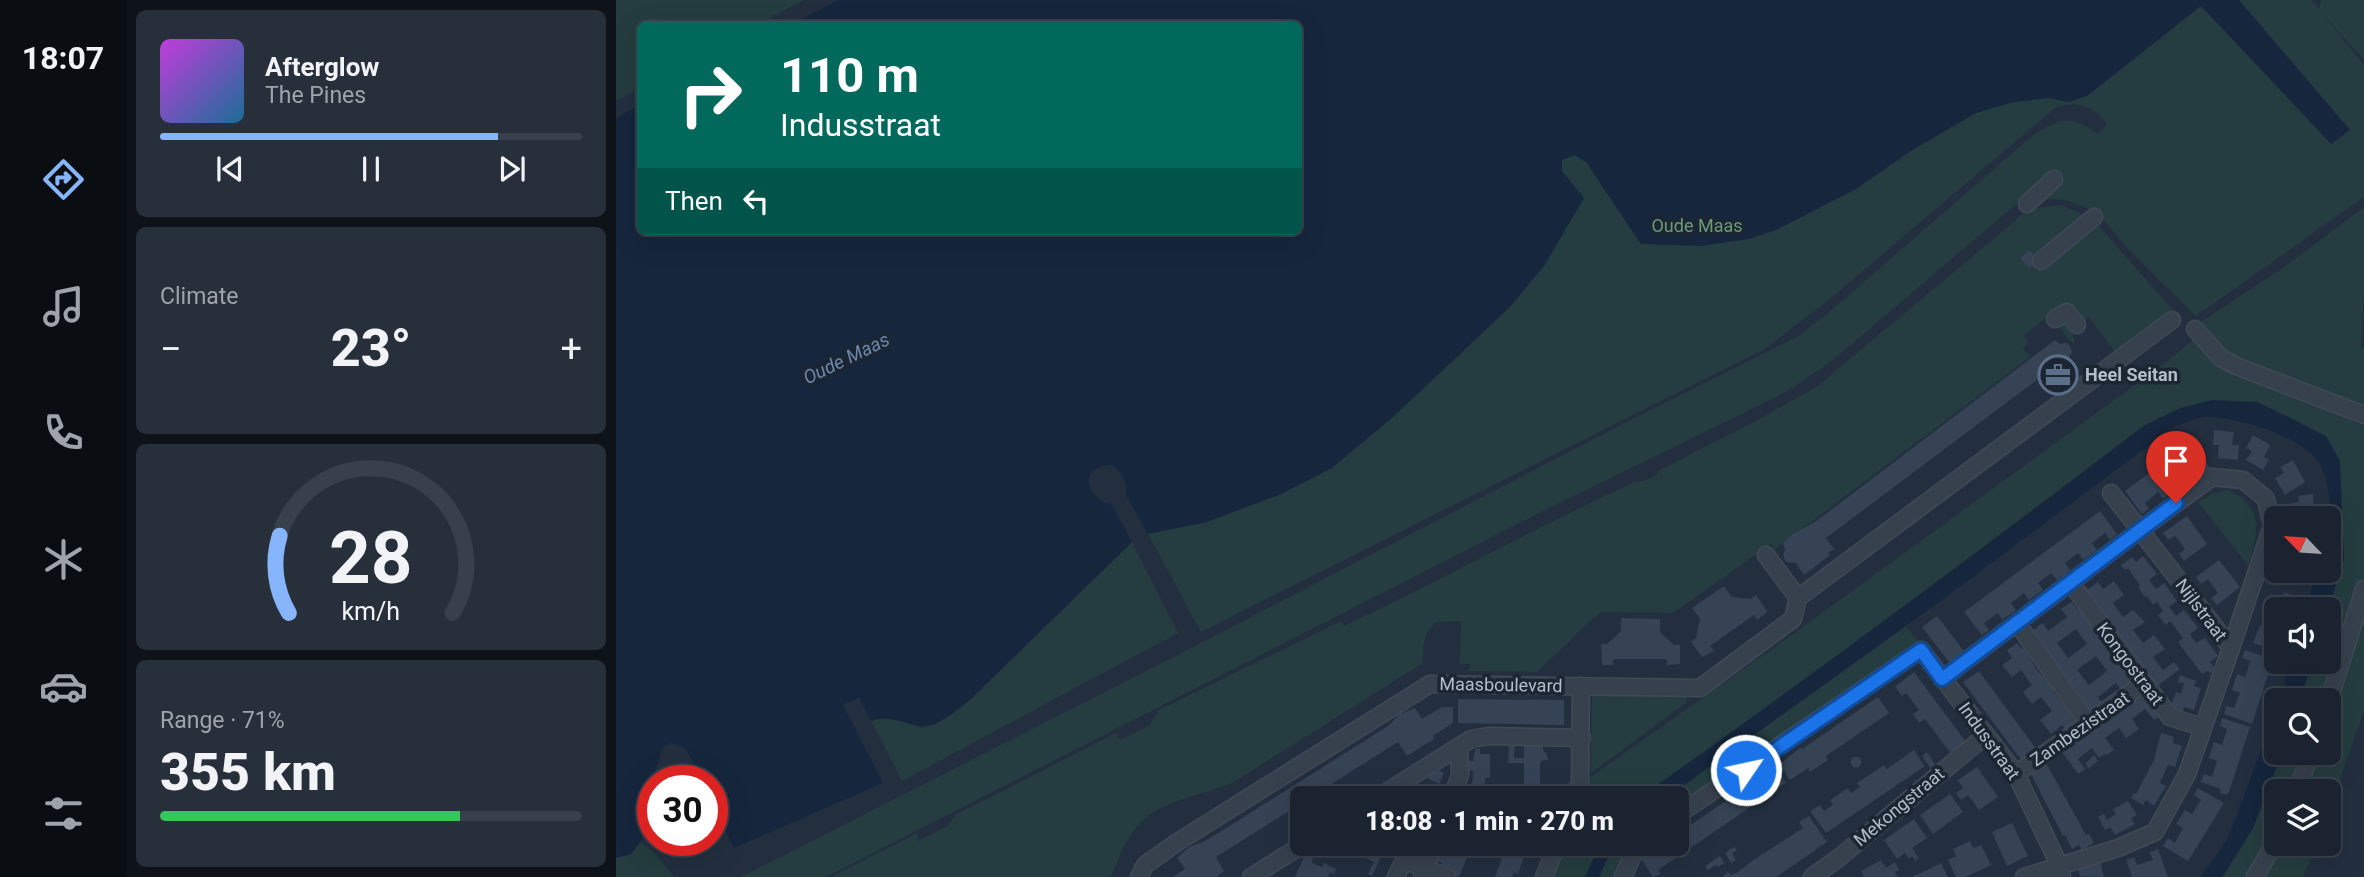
<!DOCTYPE html>
<meta charset="utf-8">
<style>
body{margin:0;font-family:Roboto,sans-serif;background:#272f3b;color:#f1f3f6;height:100vh;display:flex;flex-direction:column;font-size:26px;white-space:nowrap}
*{box-sizing:border-box;margin:0}
p{font-size:23px;color:#9fa4aa}
.icon{flex:none;width:38px;height:38px;fill:none;stroke:currentColor;stroke-width:2;stroke-linecap:round;stroke-linejoin:round}
.map{position:relative;flex:1;overflow:hidden}
.sheet{display:flex;flex-direction:column;gap:10px;padding:10px;background:#0e131a;width:490px}
.sheet>*{flex:none}
.hud{position:absolute;left:21px;top:21px;width:665px;height:214px;border-radius:10px;box-shadow:0 7px 28px #0002,0 0 0 2px #38404b;background:#00695c;color:#fff;overflow:hidden}
.needle{width:46px;rotate:295deg}
.controls{position:absolute;left:1648px;top:506px;display:grid;gap:14px}
.controls a{display:grid;place-items:center;width:77px;height:77px;border-radius:10px;background:#1a232f;box-shadow:0 7px 28px #0002,0 0 0 2px #38404b;font-size:35px}
.speed{position:absolute;left:21px;top:765px;display:flex;gap:14px;font-size:35px;font-weight:700;text-align:center}
.speed>*{display:grid;place-content:center;width:91px;height:91px;border-radius:50%;background:#1a232f;box-shadow:0 7px 28px #0002,0 0 0 2px #38404b;line-height:1}
.speed .limit{border:10px solid #d22;background:#fff;color:#111}
.pin{position:absolute;display:grid;place-items:center;width:60px;height:60px;color:#fff;margin:-72px -30px;border-radius:50% 50% 50% 0;rotate:-45deg;box-shadow:0 0 7px #0007}
.pin .icon{rotate:45deg}
.me{position:absolute;width:77px;margin:-38px;rotate:56deg;stroke-linejoin:round;filter:drop-shadow(0 0 5px #0008)}
.turn{display:flex;align-items:center;gap:24px;height:147px;padding:0 28px;font-size:32px}
.turn .icon{width:91px;height:91px;stroke-width:2.5}
.turn b{display:block;font-size:49px;line-height:60px}
.then{display:flex;align-items:center;height:66px;padding:0 28px;background:#0003;gap:14px;font-size:26px}
.big{font-size:52px;font-weight:800;line-height:1.1}
.sheet .tile{flex:1;display:flex;flex-direction:column;justify-content:center;gap:10px;min-width:0;padding:0 24px;border-radius:10px;background:#272f3b}
.sheet .dial{align-items:center;gap:0}
.dial svg{height:182px;overflow:visible;fill:none;stroke:#38404b;stroke-width:7;stroke-linecap:round;text-anchor:middle}
.dial text{fill:#f1f3f6;stroke:none}
.song{display:flex;align-items:center;gap:21px}
.cover{width:84px;height:84px;border-radius:10px;background:linear-gradient(135deg,hsl(290 70% 55%),hsl(200 70% 35%))}
.played{height:7px;border-radius:4px;background:linear-gradient(90deg,#87b5fb 80%,#38404b 80%)}
.keys{display:flex;justify-content:space-around;direction:ltr}
.heat{display:flex;justify-content:space-between;align-items:center;font-size:38px;direction:ltr}
.charge{height:10px;border-radius:5px;background:linear-gradient(90deg,#34c759 71%,#38404b 0)}
.trip{position:absolute;left:674px;top:786px;width:399px;height:70px;border-radius:10px;background:#1a232f;box-shadow:0 7px 28px #0002,0 0 0 2px #38404b;font-weight:800;line-height:70px;text-align:center}
main{display:flex;flex:1;min-height:0}
.tabs{display:flex;flex-direction:column;width:126px;justify-content:space-around;align-items:center;background:#0a0e13;color:#9fa4aa}
.tabs .icon{width:49px;height:49px}
.tabs .active{color:#87b5fb}
.tabs b{font-size:32px;color:#f1f3f6}
.map>svg:first-child{display:block}
</style>
<main>
<nav class="tabs">
<b>18:07</b>
<svg class="icon active" aria-label="directions" viewBox="0 0 24 24"><path d="M12 3l9 9-9 9-9-9zM9 14v-3h6M13 9l2 2-2 2"/></svg>
<svg class="icon" aria-label="music" viewBox="0 0 24 24"><path d="M9 18V5l10-2v13"/><circle cx="6" cy="18" r="3"/><circle cx="16" cy="16" r="3"/></svg>
<svg class="icon" aria-label="phone" viewBox="0 0 24 24"><path d="M5 4h4l2 5-3 2q2 4 5 5l2-3 5 2v4C11 20 4 13 5 4z"/></svg>
<svg class="icon" aria-label="climate" viewBox="0 0 24 24"><path d="M12 3v18M4 7l16 10M4 17L20 7"/></svg>
<svg class="icon" aria-label="car" viewBox="0 0 24 24"><path d="M5 17H2v-5l4-1 3-4h7l3 4 3 1v5h-3M9 17h6M6 11h13"/><circle cx="7" cy="17" r="2"/><circle cx="17" cy="17" r="2"/></svg>
<svg class="icon" aria-label="filters" viewBox="0 0 24 24"><path d="M4 7h16M4 17h16"/><circle cx="9" cy="7" r="2"/><circle cx="15" cy="17" r="2"/></svg>
</nav>
<section class="sheet">
<div class="tile">
<div class="song"><i class="cover"></i><div><b>Afterglow</b><p>The Pines</p></div></div>
<div class="played"></div>
<div class="keys"><svg class="icon" aria-label="previous" viewBox="0 0 24 24"><path d="M18 5L8 12l10 7zM5 5v14"/></svg><svg class="icon" aria-label="pause" viewBox="0 0 24 24"><path d="M8 5v14M16 5v14"/></svg><svg class="icon" aria-label="next" viewBox="0 0 24 24"><path d="M6 5l10 7-10 7zM19 5v14"/></svg></div>
</div>
<div class="tile"><p>Climate</p>
<div class="heat"><a>−</a><b class="big">23°</b><a>+</a></div>
</div>
<div class="tile dial"><svg viewBox="0 0 100 80">
<path d="M14 69A42 42 0 1 1 86 69"/>
<path d="M14 69A42 42 0 0 1 10 35" stroke="#87b5fb"/>
<text x="50" y="56" font-size="32" font-weight="700">28</text>
<text x="50" y="72" font-size="11">km/h</text>
</svg></div>
<div class="tile"><p>Range · 71%</p><b class="big">355 km</b><div class="charge"></div></div>
</section>
<div class="map">
<svg width="1748" height="877" viewBox="0 0 1748 877">
<rect width="100%" height="100%" fill="#232f3f"/>
<path fill="#253d40" d="M0,0H188L142,24H24V88L0,101Z
M1160,0H1696L1703,9L1705,0H1748V60L1707,14L1748,65V197L1580,316L1512,249L1487,219L1469,207L1448,200L1424,199L1448,179L1440,170L1217,360L1172,391L911,519L210,877H125L546,663L1003,426L1181,337L1211,314L1416,136C1445,118 1453,113 1482,134L1491,124C1479,107 1459,100 1440,107L1215,298L1150,348L585,632L532,534L533,533L511,490L514,482Z
M1445,205L1466,214L1476,223L1482,225L1556,309L1552,312L1553,315L1501,355L1473,317L1456,330L1459,344L1452,339L1435,314L1408,335L1413,343L1407,348L1414,357L1159,549L1155,544L1057,613L984,612L921,672L852,671L855,664H844L845,621L820,622C807,634 807,646 807,663L616,783C580,798 540,799 516,833C507,845 501,863 495,877H215L301,833L302,841L332,826L339,815L500,733L504,740L533,726L543,710L725,621L728,626C826,580 920,527 1019,482C1027,483 1034,478 1042,474V471L1153,414L1203,385L1413,209Z
M1748,207V291L1745,348L1748,349V406L1733,403L1643,369L1620,357L1607,349L1585,327L1586,321L1667,268Z
M1580,338L1699,404L1748,426V578L1710,700H1684L1696,662H1713L1712,609L1728,560L1723,461L1684,422L1641,402L1565,408L1529,425L1338,571L1194,677L1023,798H968L973,778L983,771L1184,629L1548,364Z
M1612,490C1648,505 1643,533 1632,565L1582,502L1598,493Z
M516,542L562,633L286,781L255,721C274,715 288,722 306,728L361,692Z
M1748,609V711L1713,810V791H1688L1701,753L1713,752V718Z
M1290,626L1304,644L1061,808L1060,798H1050Z
M976,695L1071,697L1070,703L975,773Z
M1666,753H1692L1677,791H1661V831L1658,838L1635,877H1607L1637,828Z
M24,842L37,851L58,877H0V858L15,854Z
M951,844H984L969,877H938Z
M998,844H1014L1006,859L1003,877H983Z
M1665,844H1701L1687,877H1645Z"/>
<path fill="#16263d" d="M222,0H1623L1734,130L1715,144L1585,6L1471,96L1453,102L1432,98L1394,103L1360,113L1298,149L1240,189L1160,230L1133,239L1085,246L1025,244L970,162L958,155L946,160V171L968,198L928,266L894,307L777,417L716,468L665,494L591,522L532,534L510,495C513,484 505,472 497,465C462,465 467,498 496,505L516,542C476,581 436,620 396,659C375,679 348,709 323,722C299,735 281,712 255,721L243,697L227,705L267,783L118,848L96,803V780H86L70,749L55,743L46,748L37,780L29,835L15,854L0,858V118L24,105V231H682V24H177Z
M1596,400L1641,402L1710,436L1724,461L1728,560L1712,609H1690L1701,571L1713,570C1713,540 1720,490 1703,463C1687,437 1624,418 1595,417C1584,416 1570,423 1559,426L1326,600L1050,798H1023C1194,677 1362,552 1529,425L1565,408Z
M1675,662H1696L1684,700H1664Z
M1661,708V752L1666,753L1637,828L1606,877H1585L1612,838Z
M984,844H998L983,877H969Z"/>
<path fill="#354355" fill-rule="evenodd" d="M1414,250L1422,260L1413,268L1404,258Z
M1439,340L1444,344L1450,343L1454,346L1456,352L1453,357L1463,370L1437,389L1435,387L1429,391L1421,380L1402,394L1210,538L1218,549L1212,553L1214,555L1188,575L1179,562L1173,563L1169,561L1167,555L1169,549L1167,543L1177,534L1199,522Z
M1598,430L1618,432L1616,445H1623L1622,460L1602,458L1603,445H1597Z
M1637,435L1654,445L1648,457L1653,460L1647,470L1630,460L1636,451L1630,448Z
M1580,444L1595,470L1587,474L1583,467L1576,471L1568,476L1572,483L1565,487L1550,462Z
M1677,460L1689,482L1669,495L1659,478L1668,473L1664,467Z
M1537,470L1554,494L1547,499L1542,492L1529,503L1533,509L1526,514L1509,491Z
M1697,494L1698,518H1674L1672,504L1683,502L1682,496Z
M1484,511L1501,534L1494,540L1489,533L1476,543L1481,550L1467,560L1462,553L1449,563L1454,570L1441,580L1435,573L1422,583L1427,590L1413,600L1408,593L1395,603L1400,610L1386,620L1382,613L1368,623L1373,630L1366,635L1348,612Z
M1571,516L1591,544L1568,561L1563,554L1569,549L1564,542L1559,536L1552,540L1547,533Z
M1527,556L1541,574L1533,580L1540,589L1548,583L1561,601L1553,607L1557,612L1560,616L1568,610L1582,628L1574,634L1580,643L1589,638L1602,656L1594,662L1598,667L1596,674L1591,671L1586,674L1562,642L1567,638L1554,621L1550,625L1542,615L1547,611L1541,602L1537,605L1531,596L1529,597L1522,587L1524,585L1518,577L1512,568L1509,570L1505,565L1516,557L1520,562Z
M1603,560L1624,587L1601,605L1595,598L1602,593L1592,579L1585,584L1580,577Z
M1662,570H1688L1684,583L1671,579L1669,585L1658,582Z
M1498,581L1508,595L1497,603L1507,617L1517,610L1529,622L1517,630L1527,643L1538,635L1549,649L1537,657L1547,670L1558,662L1564,669L1540,687L1535,679L1537,678L1527,665L1525,666L1507,638L1505,639L1494,625L1496,624L1487,611L1485,612L1474,598L1476,597L1471,590L1482,582L1487,589Z
M1108,586L1116,597L1135,599L1140,595L1151,611L1150,613L1141,620L1138,615L1094,646L1098,651L1086,657L1075,642L1080,638L1084,619L1076,608Z
M1668,592L1680,596L1675,609H1661V617L1648,612L1654,594L1666,598Z
M1456,602L1461,609L1463,607L1481,635L1483,634L1493,648L1491,650L1501,662L1503,661L1513,675L1511,677L1516,683L1506,691L1500,683L1482,697L1487,705L1477,712L1472,706L1470,707L1460,693L1462,692L1440,666L1441,665L1432,652L1430,653L1416,631L1427,623L1432,631L1451,617L1445,609ZM1460,629L1471,644L1452,658L1441,643ZM1480,656L1491,671L1473,685L1461,670Z
M1321,616L1348,651L1333,662L1306,627Z
M1005,618L1044,619V632L1058,645H1064V664L1051,665V659H997V665H986L985,644H991L1005,631Z
M1655,622L1661,624V644L1651,641L1649,647L1637,643L1644,625L1653,628Z
M1401,643L1406,649L1408,648L1421,670L1438,689L1436,690L1446,703L1448,702L1458,716L1456,717L1461,724L1451,732L1446,725L1435,734L1424,720L1436,711L1425,697L1416,704L1407,692L1416,685L1405,670L1396,677L1386,665L1396,658L1391,650Z
M1629,650L1657,659L1636,724L1608,714L1610,706L1618,708L1624,693L1616,690L1621,674L1629,677L1632,669L1634,661L1626,658Z
M1363,671L1421,750L1406,761L1347,682Z
M1298,672L1350,742L1335,754L1309,719L1303,723L1297,714L1303,710L1290,693L1286,696L1279,687Z
M1564,675L1580,681L1578,686L1585,688L1578,710L1568,707L1567,712L1554,708L1560,692L1565,694L1568,683L1562,682Z
M1528,691L1545,715L1538,720L1529,709L1516,719L1523,729L1510,738L1503,728L1489,738L1498,750L1491,755L1489,754L1483,758L1476,748L1462,759L1469,769L1462,774L1446,752L1453,746L1455,748L1480,726L1482,728L1507,706L1509,708Z
M1262,697L1273,713L1210,756L1212,760L1194,772L1192,768L1174,780L1163,765L1185,747L1186,749Z
M842,699L948,700V725L842,723Z
M826,707H837V723L817,736L818,739L791,756L782,742L693,798H686V803L600,857L608,871L600,877H557L569,869L561,858L573,847L589,841L620,822L772,726L784,714L799,708L806,719Z
M1606,718L1634,727L1613,792L1610,795L1604,793L1605,789L1585,782L1588,774L1596,777L1601,761L1593,758L1598,742L1606,745L1611,729L1604,726Z
M1545,733L1558,737L1557,743L1566,746L1559,767L1552,765L1544,783L1550,786L1538,806L1530,800L1527,805L1515,798L1518,793L1520,794L1538,760Z
M893,745H899L898,758H908V745H927V751L930,753L932,758V760H927L924,763V798H908V763H892Z
M860,748L864,749V754H874V778H869V788L872,789L868,798H848L844,796L847,787L854,790L857,778V771L850,770V761H857Z
M1298,750L1309,766L1210,833L1194,811L1204,805L1208,811L1217,805L1214,800L1232,788L1235,793L1244,787L1241,783L1268,765L1271,769Z
M1311,752L1320,766L1315,769L1306,756Z
M1478,755L1482,761L1472,769L1470,763Z
M1234.5 762a5.5 5.5 0 1 1 11 0a5.5 5.5 0 1 1-11 0Z
M1430,763L1470,835L1473,834L1478,843L1466,850L1463,845L1456,849L1449,835L1447,836L1414,772Z
M1160,767L1170,783L1045,868L1042,870L1045,874L1037,877L1025,859L1045,844H1060V835L1136,783L1135,782Z
M1361,767L1382,797L1363,810L1352,795L1345,800L1340,793L1347,788L1342,780Z
M817,768L828,773L823,784L812,779Z
M799,785L808,789L806,793L817,798L818,794L827,798H793Z
M1582,788L1608,803L1572,861L1547,846L1552,838L1559,843L1567,828L1560,824L1569,810L1576,814L1585,800L1578,795Z
M1334,794L1347,812L1317,834L1304,815Z
M1512,801L1521,815L1515,818L1519,824L1499,835L1494,827L1489,830L1482,817L1488,814L1491,820L1500,814L1497,809Z
M1193,816L1211,842L1160,877H1106L1112,872L1115,875L1122,872L1136,861L1187,828L1183,822Z
M1298,819L1311,838L1296,848L1303,858L1299,861L1296,856L1293,859L1289,853L1281,859L1268,840Z
M1396,823L1412,856L1391,866L1376,832Z
M1354,841L1357,848L1365,845L1375,865L1350,877H1340L1332,860L1340,856L1337,849Z
M704,844H717L713,854L702,849Z
M733,844H767L760,857L764,859L756,876L752,874L758,862L750,858L751,854L746,851L741,849L739,853L731,849Z
M834,844H851L847,853L852,855L843,877L824,869L826,863L820,860L823,851L830,854Z
M891,844H909L906,851L910,852L904,868L902,874L898,872L896,877H879Z
M1118,847L1121,850L1116,853L1120,860L1115,863L1109,853Z
M1542,849L1552,877H1516L1510,860L1518,857L1521,865L1537,860L1534,852Z
M689,855L697,859L696,863L706,867L708,863L720,869L718,874L714,872L712,877H679Z
M1104,856L1108,863L1102,867L1100,865L1092,870L1089,866Z
M1265,860L1270,868L1279,862L1283,870L1279,872L1282,877H1248L1245,871Z
M1484,861L1488,877L1464,876L1462,869Z
M1325,863L1332,877H1295L1309,871Z"/>
<g fill="none" stroke-linecap="round" stroke-linejoin="round">
<g stroke="#404a57" stroke-width="19">
<path id="minor" d="M1411,204L1438,179
M1425,261L1478,217
M1439,319L1451,312L1461,325
M1579,329L1605,358L1620,366L1748,415
M1495,493L1524,530L1596,477L1627,480L1650,499L1656,526L1615,648
M1150,555L1182,598
M1454,582L1554,717L1586,727
M1401,623L1473,724
M1326,679L1524,530L1615,648L1571,774L1539,832L1502,848L1408,877
M1713,701L1748,589
M1400,774L1528,683
M1681,791L1695,752
M761,798L855,739L873,736L966,738
M836,798L844,775L843,747
M958,798L964,782L965,686
M1060,816L1305,650L1400,774L1443,865L1446,877
M788,860L831,877
M523,877L529,865L560,843L814,684L1084,688L1177,619L1182,598L1556,320
M635,877L688,844
M780,877L796,844
M806,877L819,844
M928,877L941,844
M1007,877L1022,844
M1196,877L1224,857L1369,736
M1639,877L1661,839"/>
</g>
<use href="#minor" stroke="#37414e" stroke-width="16"/>
</g>
<g fill="none" stroke-linecap="round" stroke-linejoin="round">
<g stroke="#114b97" stroke-width="18">
<path id="route" d="M1130,770L1305,650L1326,679L1560,503"/>
</g>
<use href="#route" stroke="#1a73e8" stroke-width="12"/>
</g>
<defs>
<g id="office-ring" transform="scale(2.0125)"><circle r="9.5" fill="#1c2633" stroke="#5c6f8a" stroke-width="1.5"/><path d="M-6-3h4V-5.5h4V-3h4V5H-6ZM-1-4.5V-3h2v-1.5ZM-6 0V1H6V0Z" fill="#5c6f8a"/></g>
</defs>
<g fill-rule="evenodd">
<use href="#office-ring" x="1442" y="375"/>
</g>
<g text-anchor="middle" stroke-width="7" stroke-linejoin="round" paint-order="stroke">
<g font-size="18" fill="#6a9b74" stroke="#1c2633">
<text x="1081" y="232">Oude Maas</text>
</g>
<g font-size="18" font-weight="bold" fill="#b3bcc9" stroke="#1c2633" text-anchor="start">
<text x="1469" y="381">Heel Seitan</text>
</g>
<g font-size="18" fill="#b3bcc9" stroke="#1c2633">
<text transform="translate(1585 610) rotate(53)" y="6">Nijlstraat</text>
<text transform="translate(1514 664) rotate(53)" y="6">Kongostraat</text>
<text transform="translate(885 685) rotate(1)" y="6">Maasboulevard</text>
<text transform="translate(1464 729) rotate(-35)" y="6">Zambezistraat</text>
<text transform="translate(1373 741) rotate(54)" y="6">Indusstraat</text>
<text transform="translate(1283 807) rotate(-40)" y="6">Mekongstraat</text>
</g>
<g font-size="19" font-style="italic" fill="#6b87aa" stroke="#1c2633">
<text transform="translate(230 358) rotate(-26)" y="7">Oude Maas</text>
</g>
</g>
</svg>
<div class="controls">
<a><svg class="needle" viewBox="-14 -14 28 28"><path d="M0-13l5 13h-10z" fill="#e53935"/><path d="M0 13l5-13h-10z" fill="#9fa4aa"/></svg></a>
<a><svg class="icon" aria-label="sound" viewBox="0 0 24 24"><path d="M4 9h4l5-4v14l-5-4H4zM17 9q2 3 0 6"/></svg></a>
<a><svg class="icon" aria-label="search" viewBox="0 0 24 24"><circle cx="10" cy="10" r="6"/><path d="M15 15l6 6"/></svg></a>
<a><svg class="icon" aria-label="layers" viewBox="0 0 24 24"><path d="M12 4l9 5-9 5-9-5zM3 14l9 5 9-5"/></svg></a>
</div>
<div class="speed"><div class="limit">30</div></div>
<div class="pin" style="left:1560px;top:503px;background:#d93025"><svg class="icon" aria-label="arrive" viewBox="0 0 24 24"><path d="M6 21V4h12l-3 4 3 4H6"/></svg></div>
<svg class="me" style="left:1130px;top:770px" viewBox="-20 -20 40 40"><circle r="17" fill="#1a73e8" stroke="#fff" stroke-width="3"/><path d="M0-11L8 9 0 5-8 9z" fill="#fff"/></svg>
<div class="trip">18:08 · 1 min · 270 m</div>
<div class="hud">
<div class="turn"><svg class="icon" aria-label="right" viewBox="0 0 24 24"><path d="M7 20v-9h11M14 6l5 5-5 5"/></svg><div><b>110 m</b>Indusstraat</div></div>
<div class="then">Then<svg class="icon" aria-label="left" viewBox="0 0 24 24"><path d="M17 20v-9H6M10 6l-5 5 5 5"/></svg></div>
</div>
</div>
</main>
